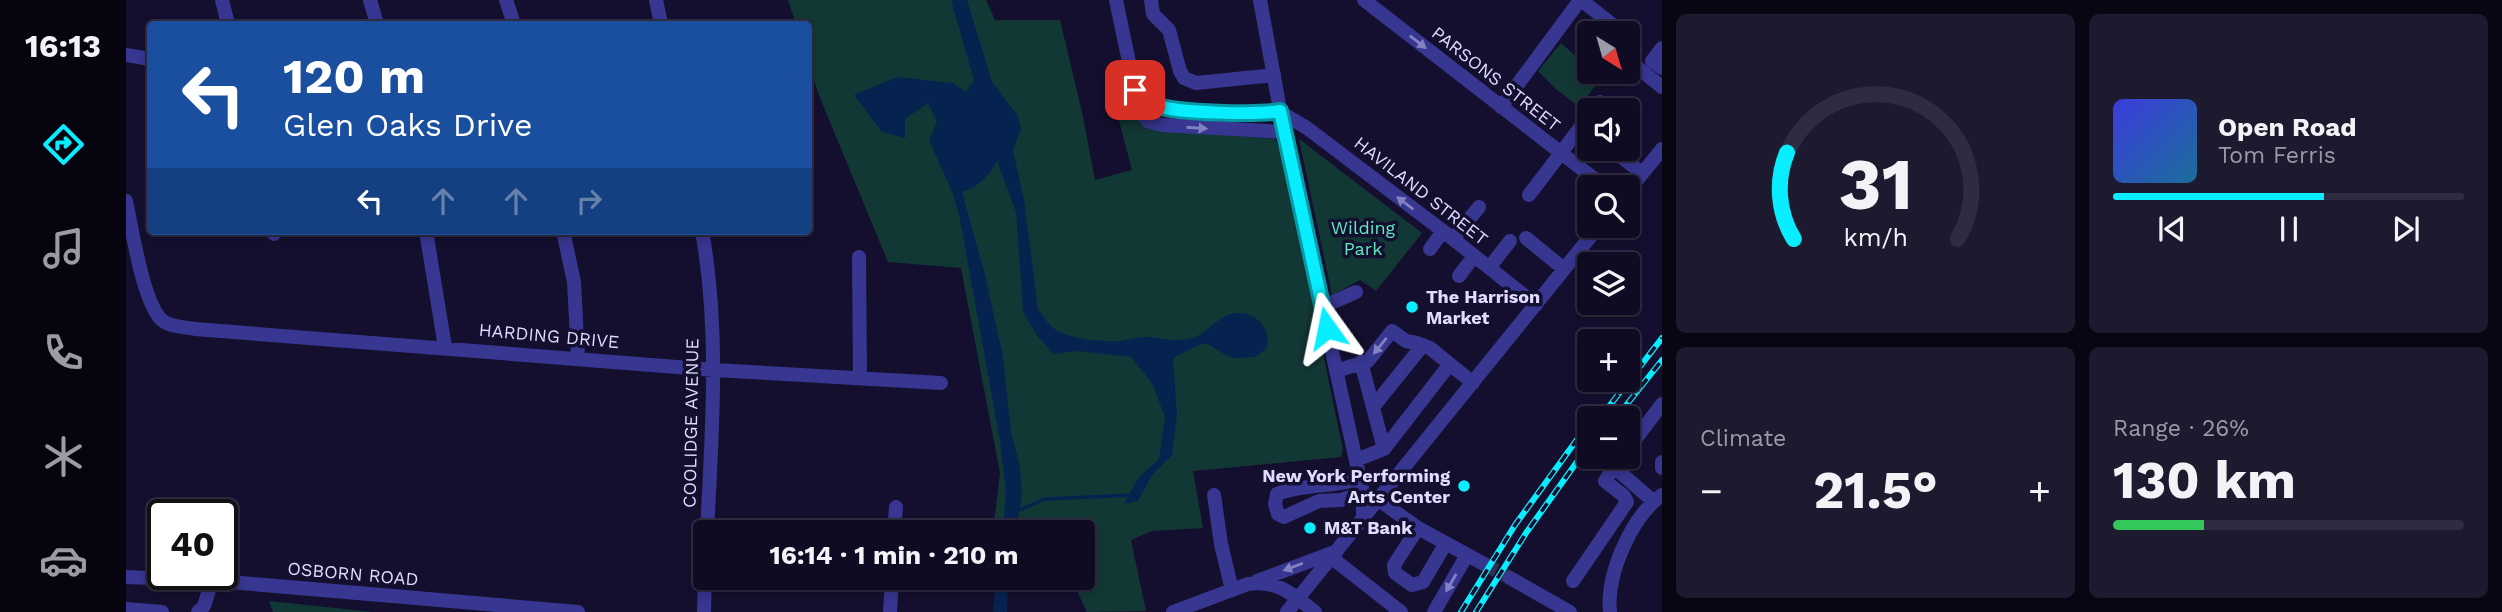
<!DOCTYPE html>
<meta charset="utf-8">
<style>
body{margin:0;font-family:"Work Sans",sans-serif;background:#1d192f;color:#f1f3f6;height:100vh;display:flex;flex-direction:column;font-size:26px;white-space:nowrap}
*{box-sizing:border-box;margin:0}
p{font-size:23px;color:#9b9ba5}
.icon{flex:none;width:38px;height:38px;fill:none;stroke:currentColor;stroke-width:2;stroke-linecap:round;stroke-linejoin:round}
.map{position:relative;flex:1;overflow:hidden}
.details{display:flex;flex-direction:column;gap:14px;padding:14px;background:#080613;width:840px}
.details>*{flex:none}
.hud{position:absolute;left:21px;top:21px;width:665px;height:214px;border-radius:7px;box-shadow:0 4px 10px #0003,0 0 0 2px #2f2b40;background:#1a4fa0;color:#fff;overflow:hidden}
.needle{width:46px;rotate:143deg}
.tools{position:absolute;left:1451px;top:21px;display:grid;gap:14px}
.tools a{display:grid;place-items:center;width:63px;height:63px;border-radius:7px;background:#0f0b22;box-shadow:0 4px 10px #0003,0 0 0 2px #2f2b40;font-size:35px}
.speed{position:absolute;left:21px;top:499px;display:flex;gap:14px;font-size:35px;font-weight:700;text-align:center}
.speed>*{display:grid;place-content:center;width:91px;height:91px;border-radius:50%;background:#0f0b22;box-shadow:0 4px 10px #0003,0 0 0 2px #2f2b40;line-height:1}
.speed .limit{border:4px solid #111;border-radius:10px;background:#fff;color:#111}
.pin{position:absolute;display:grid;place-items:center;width:60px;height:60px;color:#fff;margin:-30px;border-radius:14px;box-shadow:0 4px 10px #0006}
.me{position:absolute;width:77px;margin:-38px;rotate:348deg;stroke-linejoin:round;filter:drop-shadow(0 0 5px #0008)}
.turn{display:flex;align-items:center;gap:24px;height:147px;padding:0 21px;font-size:32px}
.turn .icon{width:91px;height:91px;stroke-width:2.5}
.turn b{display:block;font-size:49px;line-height:60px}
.lanes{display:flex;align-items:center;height:66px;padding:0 21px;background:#0003;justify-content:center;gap:35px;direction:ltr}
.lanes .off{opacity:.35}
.big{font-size:52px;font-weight:700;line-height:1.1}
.details .tile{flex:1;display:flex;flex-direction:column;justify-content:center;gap:10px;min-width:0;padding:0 24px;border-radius:10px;background:#1d192f}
.details .dial{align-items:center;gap:0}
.dial svg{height:182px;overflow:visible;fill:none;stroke:#2f2b40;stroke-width:7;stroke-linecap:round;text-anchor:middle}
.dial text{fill:#f1f3f6;stroke:none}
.song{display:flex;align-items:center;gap:21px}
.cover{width:84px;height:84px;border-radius:10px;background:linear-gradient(135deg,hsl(240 70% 55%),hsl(200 70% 35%))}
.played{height:7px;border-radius:4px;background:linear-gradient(90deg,#08edff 60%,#2f2b40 60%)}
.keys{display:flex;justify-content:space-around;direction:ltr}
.heat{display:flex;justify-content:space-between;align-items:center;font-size:38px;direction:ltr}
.charge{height:10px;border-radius:5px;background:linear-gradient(90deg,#34c759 26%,#2f2b40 0)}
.details .tiles{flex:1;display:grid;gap:14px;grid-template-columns:repeat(2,1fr)}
.trip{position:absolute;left:567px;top:520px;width:402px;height:70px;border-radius:7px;background:#0f0b22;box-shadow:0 4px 10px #0003,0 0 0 2px #2f2b40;font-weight:700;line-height:70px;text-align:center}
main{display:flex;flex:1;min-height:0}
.dock{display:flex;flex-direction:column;width:126px;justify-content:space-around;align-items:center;background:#06040e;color:#9b9ba5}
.dock .icon{width:49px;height:49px}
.dock .on{color:#08edff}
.dock b{font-size:32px;color:#f1f3f6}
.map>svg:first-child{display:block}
</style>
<main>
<nav class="dock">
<b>16:13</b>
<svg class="icon on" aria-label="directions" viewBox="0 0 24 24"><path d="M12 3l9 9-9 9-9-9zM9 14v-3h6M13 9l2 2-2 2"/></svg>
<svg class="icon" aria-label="music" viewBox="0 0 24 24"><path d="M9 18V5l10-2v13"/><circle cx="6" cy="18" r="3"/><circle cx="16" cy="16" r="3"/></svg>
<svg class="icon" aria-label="phone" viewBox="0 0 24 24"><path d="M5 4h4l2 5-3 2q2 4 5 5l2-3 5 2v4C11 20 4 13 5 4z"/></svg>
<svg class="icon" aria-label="climate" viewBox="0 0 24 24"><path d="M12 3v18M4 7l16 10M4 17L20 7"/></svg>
<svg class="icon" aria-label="car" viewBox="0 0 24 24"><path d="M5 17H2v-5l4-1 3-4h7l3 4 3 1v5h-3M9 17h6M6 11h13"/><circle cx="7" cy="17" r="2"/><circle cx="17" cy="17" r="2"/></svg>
</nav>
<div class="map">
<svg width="1536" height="612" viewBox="0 0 1536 612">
<rect width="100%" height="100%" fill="#140f2e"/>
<path fill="#123836" d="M662,0H860L869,20H934L956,112L969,180L1006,170L991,113L1007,111L1020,129L1149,139L1156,155L1217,450L1215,457L1067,471L1077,528L1026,531L1005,540L1020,611L961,612L945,578H957V532H867L874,473L835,268L762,262L692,93L683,63L682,24H670Z
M1435,43L1463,68V72H1466L1474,80L1453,107L1430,89L1412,71Z
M1173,139L1296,233L1250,291L1234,280L1206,295Z
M143,601L247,612H147Z"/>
<path fill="#062350" d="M825,0H841L866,82L892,116L895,129L887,150L898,200L912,309C918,317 924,328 934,332C947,339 978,342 992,341C1002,341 1013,336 1024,337C1039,339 1050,342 1066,338C1083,333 1093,313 1113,313C1132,313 1146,330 1140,349L1129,357L1111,358L1103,357L1082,344H1075L1047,358L1051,415L1046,455L1026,475L1012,501L998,504L1013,477L1033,459L1039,417L1026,383L1005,357L952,351L928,354L912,337L897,312L890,212L871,161C863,176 852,187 836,192L859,275L877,357L885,432L894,466L896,496L889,532H877L880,492L874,441L834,219L827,194L803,140L811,122L802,103L779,119V138L756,132L728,95L771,77L827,83L840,92L848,80Z
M870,578H882L881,612H867Z"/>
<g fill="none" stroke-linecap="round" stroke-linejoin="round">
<path stroke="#062350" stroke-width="3.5" d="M891,511L919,499L1007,495"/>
<path stroke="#322e4d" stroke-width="14" stroke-dasharray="14 7" stroke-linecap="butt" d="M1358,564L1384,578"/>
<path stroke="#373690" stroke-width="14" d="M96,0L102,24
M244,0L251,24
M380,0L388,24
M530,0L535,24
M990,0L1013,110L1023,122L1037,125L1158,132
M1025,0L1027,14L1043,30L1054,71L1058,78L1070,83L1148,75
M1134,0L1158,132L1237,493V519
M1238,0L1479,187
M1455,0L1487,25
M1536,48L1526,61L1536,68
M0,55L24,59
M1502,60L1536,87
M1009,90L1025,103L1044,109L1136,113L1154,112L1181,128L1317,231L1410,305
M1375,107L1454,0
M1467,110L1474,102
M1485,149L1516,173
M1502,191L1536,149
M1403,195L1463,116
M0,201C6,228 17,305 37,321C45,327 59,327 69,329L589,370L815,383
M148,231V234
M300,231L319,347
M437,231L448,282L452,358
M576,231C594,331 586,431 581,532
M1400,238L1438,269
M1327,239L1353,207
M1304,249L1317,231
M733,257L734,378
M1363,268L1384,241
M1333,276L1348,256
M1196,307L1230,292
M1235,362L1258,449L1324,364
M1210,371L1242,361L1266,331L1280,341L1291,343L1304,348L1347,383
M1247,407L1297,345
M1502,449L1536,404
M1496,457L1488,467L1527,501
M1230,460L1258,449
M1536,462V468
M1234,479C1207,487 1177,484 1151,494L1149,504L1152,514L1158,517L1193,501L1215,500L1237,493
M1088,495L1095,544L1106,590
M1253,500L1292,528L1358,564
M1292,528L1268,565L1269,573L1286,585L1297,582L1320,543
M768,532L770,507
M1206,558L1275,612
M0,577L92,581L452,612
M1384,578L1444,612
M1131,581L1211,551
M1447,581L1501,502L1498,496L1479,481L1488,467
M0,609L36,612
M72,612L78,606L86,581
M578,612L579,577
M764,612L766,578
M1047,612L1122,584C1153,580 1166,594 1189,612
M1161,612L1473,226
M1308,612L1341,555
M1484,612C1480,575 1505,517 1536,495"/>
<g stroke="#08edff" stroke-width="6">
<path id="rail" d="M1474,418L1536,338
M1490,418L1536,360
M1335,612L1389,525L1463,423
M1350,612L1400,533L1463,445"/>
</g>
<use href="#rail" stroke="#140f2e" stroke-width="3.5" stroke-dasharray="10" stroke-linecap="butt"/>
</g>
<defs><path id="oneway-solid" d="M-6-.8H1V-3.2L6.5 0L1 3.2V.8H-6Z" transform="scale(1.75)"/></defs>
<g fill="#8381c2">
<use href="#oneway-solid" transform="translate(1292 42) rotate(38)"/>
<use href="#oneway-solid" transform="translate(1071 128) rotate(4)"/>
<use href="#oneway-solid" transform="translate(1279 203) rotate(-143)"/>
<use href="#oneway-solid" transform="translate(1254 346) rotate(129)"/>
<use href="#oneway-solid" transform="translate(1167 567) rotate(159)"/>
<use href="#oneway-solid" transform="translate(1325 583) rotate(120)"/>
</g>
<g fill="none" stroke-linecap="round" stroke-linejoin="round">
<g stroke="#059aa6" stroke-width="18">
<path id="route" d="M1009,90C1016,97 1023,102 1032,106C1052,113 1132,115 1154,111L1201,328"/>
</g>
<use href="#route" stroke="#08edff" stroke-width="12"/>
</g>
<g fill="#08edff" stroke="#140f2e" stroke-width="2.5">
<circle cx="1286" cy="307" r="7"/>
<circle cx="1338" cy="486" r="7"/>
<circle cx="1184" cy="528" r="7"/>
</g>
<g text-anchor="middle" stroke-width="7" stroke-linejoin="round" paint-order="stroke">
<g font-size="18" fill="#dfdcff" stroke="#140f2e">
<text transform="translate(1370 79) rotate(38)" y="6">PARSONS STREET</text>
<text transform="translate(1295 191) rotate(38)" y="6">HAVILAND STREET</text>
<text transform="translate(423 336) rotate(5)" y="6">HARDING DRIVE</text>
<text transform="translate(565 423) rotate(-89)" y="6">COOLIDGE AVENUE</text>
<text transform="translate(227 574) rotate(5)" y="6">OSBORN ROAD</text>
</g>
<g font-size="18" fill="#5cebc3" stroke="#140f2e">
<text x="1237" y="234">Wilding<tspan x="1237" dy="21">Park</tspan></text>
</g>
<g font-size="18" font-weight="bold" fill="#dfdcff" stroke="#140f2e" text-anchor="start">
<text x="1300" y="303">The Harrison<tspan x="1300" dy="21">Market</tspan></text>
<text x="1324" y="482" text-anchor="end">New York Performing<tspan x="1324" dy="21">Arts Center</tspan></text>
<text x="1198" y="534">M&amp;T Bank</text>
</g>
</g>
</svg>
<div class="tools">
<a><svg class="needle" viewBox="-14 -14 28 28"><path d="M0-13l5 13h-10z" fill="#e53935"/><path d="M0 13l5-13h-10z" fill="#9b9ba5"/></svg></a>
<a><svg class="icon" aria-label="sound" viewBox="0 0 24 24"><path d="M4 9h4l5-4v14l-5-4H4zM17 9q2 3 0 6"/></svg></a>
<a><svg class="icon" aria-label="search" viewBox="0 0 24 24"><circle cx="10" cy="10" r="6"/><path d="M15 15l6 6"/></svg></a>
<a><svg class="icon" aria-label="layers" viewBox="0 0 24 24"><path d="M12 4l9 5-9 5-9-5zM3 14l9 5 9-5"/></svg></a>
<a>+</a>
<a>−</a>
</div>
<div class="speed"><div class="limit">40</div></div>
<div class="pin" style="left:1009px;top:90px;background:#d93025"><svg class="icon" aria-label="arrive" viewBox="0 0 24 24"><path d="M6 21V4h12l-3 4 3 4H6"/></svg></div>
<svg class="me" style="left:1201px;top:328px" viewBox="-20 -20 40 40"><path d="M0-17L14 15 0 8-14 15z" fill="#08edff" stroke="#fff" stroke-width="4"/></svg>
<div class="trip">16:14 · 1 min · 210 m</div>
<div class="hud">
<div class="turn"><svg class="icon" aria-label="left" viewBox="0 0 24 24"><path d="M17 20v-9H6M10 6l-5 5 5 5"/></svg><div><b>120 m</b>Glen Oaks Drive</div></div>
<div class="lanes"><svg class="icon" aria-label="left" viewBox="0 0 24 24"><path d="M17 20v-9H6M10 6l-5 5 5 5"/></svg><svg class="icon off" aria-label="ahead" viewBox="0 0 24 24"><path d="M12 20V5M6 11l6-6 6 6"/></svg><svg class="icon off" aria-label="ahead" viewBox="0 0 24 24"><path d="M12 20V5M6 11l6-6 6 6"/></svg><svg class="icon off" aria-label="right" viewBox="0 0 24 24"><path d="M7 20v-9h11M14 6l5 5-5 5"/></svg></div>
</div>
</div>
<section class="details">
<div class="tiles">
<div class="tile dial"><svg viewBox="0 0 100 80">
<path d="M14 69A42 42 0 1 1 86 69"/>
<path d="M14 69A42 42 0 0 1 11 31" stroke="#08edff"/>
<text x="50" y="56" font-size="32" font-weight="700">31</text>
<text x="50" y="72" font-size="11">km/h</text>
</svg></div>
<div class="tile">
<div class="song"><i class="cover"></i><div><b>Open Road</b><p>Tom Ferris</p></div></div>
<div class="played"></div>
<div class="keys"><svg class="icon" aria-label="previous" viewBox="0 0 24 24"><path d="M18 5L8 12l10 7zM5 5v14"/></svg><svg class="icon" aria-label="pause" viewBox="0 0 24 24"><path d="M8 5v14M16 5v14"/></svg><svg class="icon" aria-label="next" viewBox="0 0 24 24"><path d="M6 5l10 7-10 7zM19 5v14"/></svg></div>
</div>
<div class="tile"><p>Climate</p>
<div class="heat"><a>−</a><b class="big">21.5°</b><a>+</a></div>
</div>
<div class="tile"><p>Range · 26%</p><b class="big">130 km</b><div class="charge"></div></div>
</div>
</section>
</main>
